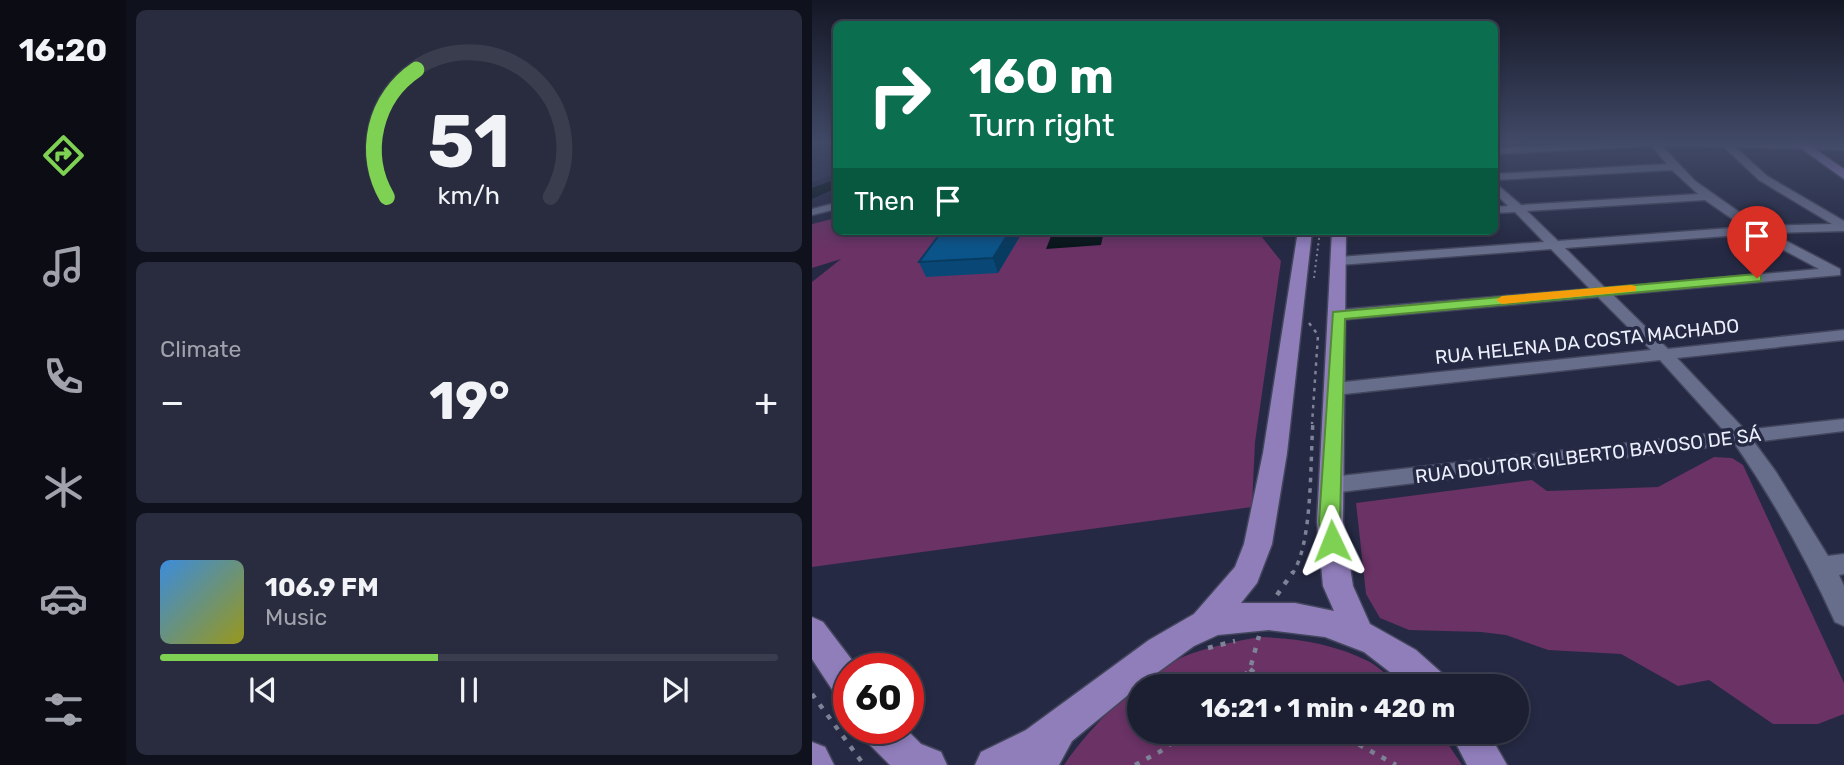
<!DOCTYPE html>
<meta charset="utf-8">
<style>
body{margin:0;font-family:Rubik,sans-serif;background:#292c3e;color:#f1f3f6;height:100vh;display:flex;flex-direction:column;font-size:26px;white-space:nowrap}
*{box-sizing:border-box;margin:0}
p{font-size:23px;color:#a0a2ac}
.icon{flex:none;width:38px;height:38px;fill:none;stroke:currentColor;stroke-width:2;stroke-linecap:round;stroke-linejoin:round}
.map{position:relative;flex:1;overflow:hidden}
.details{display:flex;flex-direction:column;gap:10px;padding:10px;background:#0f111c;width:686px}
.details>*{flex:none}
.top-card{position:absolute;left:21px;top:21px;width:665px;height:214px;border-radius:10px;box-shadow:0 4px 10px #0003,0 0 0 2px #3a3d4d;background:#0b6e4f;color:#fff;overflow:hidden}
.speed{position:absolute;left:21px;top:653px;display:flex;gap:14px;font-size:35px;font-weight:700;text-align:center}
.speed>*{display:grid;place-content:center;width:91px;height:91px;border-radius:50%;background:#1c1f32;box-shadow:0 4px 10px #0003,0 0 0 2px #3a3d4d;line-height:1}
.speed .limit{border:10px solid #d22;background:#fff;color:#111}
.pin{position:absolute;display:grid;place-items:center;width:60px;height:60px;color:#fff;margin:-72px -30px;border-radius:50% 50% 50% 0;rotate:-45deg;box-shadow:0 0 7px #0007}
.pin .icon{rotate:45deg}
.me{position:absolute;width:77px;margin:-38px;rotate:358deg;stroke-linejoin:round;filter:drop-shadow(0 0 5px #0008)}
.turn{display:flex;align-items:center;gap:24px;height:147px;padding:0 21px;font-size:32px}
.turn .icon{width:91px;height:91px;stroke-width:2.5}
.turn b{display:block;font-size:49px;line-height:60px}
.then{display:flex;align-items:center;height:66px;padding:0 21px;background:#0003;gap:14px;font-size:26px}
.big{font-size:52px;font-weight:700;line-height:1.1}
.details .tile{flex:1;display:flex;flex-direction:column;justify-content:center;gap:10px;min-width:0;padding:0 24px;border-radius:10px;background:#292c3e}
.details .dial{align-items:center;gap:0}
.dial svg{height:182px;overflow:visible;fill:none;stroke:#3a3d4d;stroke-width:7;stroke-linecap:round;text-anchor:middle}
.dial text{fill:#f1f3f6;stroke:none}
.song{display:flex;align-items:center;gap:21px}
.cover{width:84px;height:84px;border-radius:10px;background:linear-gradient(135deg,hsl(210 70% 55%),hsl(60 70% 35%))}
.played{height:7px;border-radius:4px;background:linear-gradient(90deg,#7ed153 45%,#3a3d4d 45%)}
.keys{display:flex;justify-content:space-around;direction:ltr}
.heat{display:flex;justify-content:space-between;align-items:center;font-size:38px;direction:ltr}
.trip{position:absolute;left:315px;top:674px;width:402px;height:70px;border-radius:35px;background:#1c1f32;box-shadow:0 4px 10px #0003,0 0 0 2px #3a3d4d;font-weight:700;line-height:70px;text-align:center}
main{display:flex;flex:1;min-height:0}
.tabs{display:flex;flex-direction:column;width:126px;justify-content:space-around;align-items:center;background:#0b0c14;color:#a0a2ac}
.tabs .icon{width:49px;height:49px}
.tabs .selected{color:#7ed153}
.tabs b{font-size:32px;color:#f1f3f6}
.map>svg:first-child{display:block}
</style>
<main>
<nav class="tabs">
<b>16:20</b>
<svg class="icon selected" aria-label="directions" viewBox="0 0 24 24"><path d="M12 3l9 9-9 9-9-9zM9 14v-3h6M13 9l2 2-2 2"/></svg>
<svg class="icon" aria-label="music" viewBox="0 0 24 24"><path d="M9 18V5l10-2v13"/><circle cx="6" cy="18" r="3"/><circle cx="16" cy="16" r="3"/></svg>
<svg class="icon" aria-label="phone" viewBox="0 0 24 24"><path d="M5 4h4l2 5-3 2q2 4 5 5l2-3 5 2v4C11 20 4 13 5 4z"/></svg>
<svg class="icon" aria-label="climate" viewBox="0 0 24 24"><path d="M12 3v18M4 7l16 10M4 17L20 7"/></svg>
<svg class="icon" aria-label="car" viewBox="0 0 24 24"><path d="M5 17H2v-5l4-1 3-4h7l3 4 3 1v5h-3M9 17h6M6 11h13"/><circle cx="7" cy="17" r="2"/><circle cx="17" cy="17" r="2"/></svg>
<svg class="icon" aria-label="filters" viewBox="0 0 24 24"><path d="M4 7h16M4 17h16"/><circle cx="9" cy="7" r="2"/><circle cx="15" cy="17" r="2"/></svg>
</nav>
<section class="details">
<div class="tile dial"><svg viewBox="0 0 100 80">
<path d="M14 69A42 42 0 1 1 86 69"/>
<path d="M14 69A42 42 0 0 1 27 13" stroke="#7ed153"/>
<text x="50" y="56" font-size="32" font-weight="700">51</text>
<text x="50" y="72" font-size="11">km/h</text>
</svg></div>
<div class="tile"><p>Climate</p>
<div class="heat"><a>−</a><b class="big">19°</b><a>+</a></div>
</div>
<div class="tile">
<div class="song"><i class="cover"></i><div><b>106.9 FM</b><p>Music</p></div></div>
<div class="played"></div>
<div class="keys"><svg class="icon" aria-label="previous" viewBox="0 0 24 24"><path d="M18 5L8 12l10 7zM5 5v14"/></svg><svg class="icon" aria-label="pause" viewBox="0 0 24 24"><path d="M8 5v14M16 5v14"/></svg><svg class="icon" aria-label="next" viewBox="0 0 24 24"><path d="M6 5l10 7-10 7zM19 5v14"/></svg></div>
</div>
</section>
<div class="map">
<svg width="1032" height="765" viewBox="0 0 1032 765">
<rect width="100%" height="100%" fill="#252943"/>
<path fill="#2c3252" d="M0,142H24V173L0,183Z"/>
<path fill="#6a3265" d="M24,218V231H445L469,261L443,442L440,507L0,567V282L29,259L0,268V224Z
M902,457L920,458L931,465L1032,683V714L1006,724H961L897,680L866,686L809,654L736,650L694,635L669,632L597,630L568,618L554,594L544,503L720,480L735,491L846,487Z
M447,637C485,638 523,644 558,662C568,668 578,678 587,686H327V732H628L650,765H252C279,725 333,671 378,654C401,646 424,641 447,637Z"/>
<path fill="#08161b" d="M241,231H292L289,245L234,249Z"/>
<g fill="none" stroke-linecap="round" stroke-linejoin="round">
<path fill="#08161b" fill-rule="evenodd" d="M24,179V188L0,199V188Z"/>
<g stroke="#43465c" stroke-width="3">
<path id="minor" d="M801,142L1032,144V150L923,147L955,176L1032,221V231L959,233L1028,269V275L801,295L856,349L1032,330V340L865,358L933,430L1032,419V431L942,442L964,472L1016,556L1032,554V574L1027,575L1032,586V626L1023,622C995,560 962,501 923,444L520,493L513,491L509,485L513,479L520,477L913,432L848,360L523,395L514,389L523,383L839,350L786,297L526,320L518,315L526,310L778,289L739,249L527,265L520,261L527,257L732,242L703,212L682,213V207L696,206L682,192V182L709,205L886,194L860,170L682,180V174L855,164L840,146L682,154V148ZM850,146L912,147L947,180L1020,224L947,226L883,181ZM893,200L932,227L746,241L715,211ZM942,234L1007,269L793,288L753,248Z
M24,203V209L0,215V209Z"/>
</g>
<g stroke="#43465c" stroke-width="3">
<path id="major" d="M980,142H993L1032,169V179Z
M486,231H500L475,453L460,544L445,583L429,603H483L522,611L511,586L505,522L520,231H534L531,522L541,586L558,624L604,650L631,674L636,686H596L552,652L513,637L457,630L406,635L382,646L327,686L260,741L247,765H163L169,752L214,730L337,640L382,614L423,567L432,544L451,453Z
M0,617L11,622L46,668H37V702L25,697L0,659Z
M49,728H93L109,744L129,752L135,765H78L54,741Z
M638,732H676L695,765H655Z
M0,742L13,747L22,765H0Z"/>
</g>
<path stroke="#7f8398" stroke-width="2" stroke-dasharray="2 3.5" stroke-linecap="butt" d="M502,278L508,231"/>
<path stroke="#7f8398" stroke-width="2.5" stroke-dasharray="3.5 5" stroke-linecap="butt" d="M497,323L506,335L500,424"/>
<path stroke="#7f8398" stroke-width="3.5" stroke-dasharray="4.5 6" stroke-linecap="butt" d="M480,574C501,545 498,460 501,422"/>
<path stroke="#7f8398" stroke-width="4.5" stroke-dasharray="5 8" stroke-linecap="butt" d="M465,595L481,572
M396,648L423,641
M438,669L459,686
M424,686L438,669L447,636
M0,694L52,765
M524,732L584,765
M323,765L349,751L375,732"/>
<use href="#minor" fill="#676e8c" fill-rule="evenodd"/>
<use href="#major" fill="#907ebb" fill-rule="evenodd"/>
</g>
<path fill="#094876" d="M130,231H211L186,273L114,277L107,262Z"/>
<path fill="#083b60" d="M198,231H211L186,273L181,258Z"/>
<path fill="#0b5489" stroke="#083b60" stroke-width="2" d="M130,231H198L181,258L107,262Z"/>
<linearGradient id="sky" x2="0" y2="1"><stop stop-color="#141725"/><stop offset="0.57" stop-color="#404966"/><stop offset="1" stop-color="#404966" stop-opacity="0"/></linearGradient>
<rect width="1032" height="249" fill="url(#sky)"/>
<path fill="#7ed153" stroke="#528836" stroke-width="2" d="M945,274L949,276V281L533,319L528,522L530,541L527,547L520,550L512,547L507,522L521,312Z"/>
<path fill="#f59e0b" d="M819,285L824,286V291L690,304L684,300L690,296Z"/>
<g text-anchor="middle" stroke-width="7" stroke-linejoin="round" paint-order="stroke">
<g font-size="19" fill="#ebeffc" stroke="#252943">
<text transform="translate(775 341) rotate(-6)" y="7">RUA HELENA DA COSTA MACHADO</text>
<text transform="translate(776 455) rotate(-7)" y="7">RUA DOUTOR GILBERTO BAVOSO DE SÁ</text>
</g>
</g>
</svg>
<div class="speed"><div class="limit">60</div></div>
<div class="pin" style="left:945px;top:278px;background:#d93025"><svg class="icon" aria-label="arrive" viewBox="0 0 24 24"><path d="M6 21V4h12l-3 4 3 4H6"/></svg></div>
<svg class="me" style="left:520px;top:541px" viewBox="-20 -20 40 40"><path d="M0-17L14 15 0 8-14 15z" fill="#7ed153" stroke="#fff" stroke-width="4"/></svg>
<div class="trip">16:21 · 1 min · 420 m</div>
<div class="top-card">
<div class="turn"><svg class="icon" aria-label="right" viewBox="0 0 24 24"><path d="M7 20v-9h11M14 6l5 5-5 5"/></svg><div><b>160 m</b>Turn right</div></div>
<div class="then">Then<svg class="icon" aria-label="arrive" viewBox="0 0 24 24"><path d="M6 21V4h12l-3 4 3 4H6"/></svg></div>
</div>
</div>
</main>
